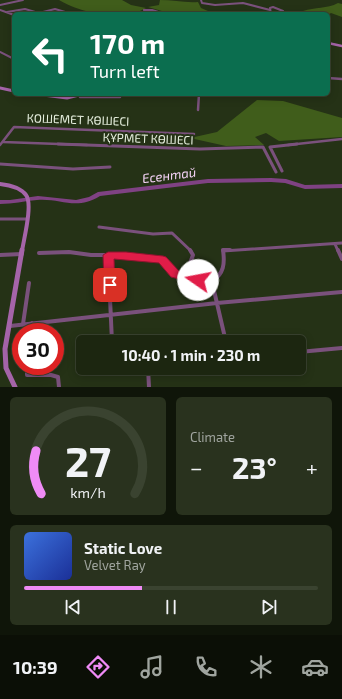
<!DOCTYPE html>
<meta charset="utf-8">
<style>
body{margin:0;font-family:"Exo 2",sans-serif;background:#29321e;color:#f1f3f6;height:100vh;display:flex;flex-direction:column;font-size:15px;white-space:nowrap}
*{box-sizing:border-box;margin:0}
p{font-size:13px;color:#a0a59f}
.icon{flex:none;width:22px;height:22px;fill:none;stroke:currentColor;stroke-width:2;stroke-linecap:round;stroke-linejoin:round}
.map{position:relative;height:387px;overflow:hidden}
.drawer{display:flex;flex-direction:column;gap:10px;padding:10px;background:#0f1509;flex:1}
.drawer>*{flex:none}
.guide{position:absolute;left:12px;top:12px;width:318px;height:84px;border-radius:6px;box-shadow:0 2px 10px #0003,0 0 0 1px #3a4330;background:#0b6e4f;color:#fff;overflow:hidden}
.speed{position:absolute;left:12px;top:323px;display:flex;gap:8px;font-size:20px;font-weight:700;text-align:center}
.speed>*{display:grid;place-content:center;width:52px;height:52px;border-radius:50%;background:#1c2610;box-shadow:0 2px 10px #0003,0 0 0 1px #3a4330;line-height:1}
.speed .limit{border:6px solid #d22;background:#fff;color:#111}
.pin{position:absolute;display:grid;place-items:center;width:34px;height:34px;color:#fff;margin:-17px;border-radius:8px;box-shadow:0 2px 6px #0006}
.me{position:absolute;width:44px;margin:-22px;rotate:282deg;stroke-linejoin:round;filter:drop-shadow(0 0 3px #0008)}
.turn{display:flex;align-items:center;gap:14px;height:84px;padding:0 12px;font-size:18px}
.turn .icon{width:52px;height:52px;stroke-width:2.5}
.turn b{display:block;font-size:28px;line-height:34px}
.big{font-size:30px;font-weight:700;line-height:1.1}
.drawer .card{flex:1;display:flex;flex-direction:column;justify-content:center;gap:6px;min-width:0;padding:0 14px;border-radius:6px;background:#29321e}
.drawer .dial{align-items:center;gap:0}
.dial svg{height:104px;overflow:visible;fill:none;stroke:#3a4330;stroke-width:7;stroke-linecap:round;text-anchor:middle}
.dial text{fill:#f1f3f6;stroke:none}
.song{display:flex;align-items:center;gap:12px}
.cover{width:48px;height:48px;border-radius:6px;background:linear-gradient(135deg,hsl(220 70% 55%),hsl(230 70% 35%))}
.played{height:4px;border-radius:2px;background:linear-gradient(90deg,#ef8bf6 40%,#3a4330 40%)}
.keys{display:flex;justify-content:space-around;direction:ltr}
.heat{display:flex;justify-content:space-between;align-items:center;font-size:22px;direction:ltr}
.drawer .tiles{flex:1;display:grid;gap:10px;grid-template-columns:1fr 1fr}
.card:last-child{grid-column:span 2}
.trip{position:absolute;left:76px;top:335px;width:230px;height:40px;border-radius:6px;background:#1c2610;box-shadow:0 2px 10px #0003,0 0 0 1px #3a4330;font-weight:700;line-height:40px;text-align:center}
.menu{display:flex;height:64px;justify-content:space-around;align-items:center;background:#0b0f06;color:#a0a59f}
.menu .icon{width:28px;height:28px}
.menu .current{color:#ef8bf6}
.menu b{font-size:18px;color:#f1f3f6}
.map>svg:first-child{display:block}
</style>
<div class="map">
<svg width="342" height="387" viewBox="0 0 342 387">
<rect width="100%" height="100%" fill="#253216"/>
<path fill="#405d1b" d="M59,0H122L131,5L146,8L140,11L142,14C109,14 89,17 59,0Z
M160,0C173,0 185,3 198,2L201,8L215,14H172L148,7L159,5Z
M338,3L342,4V17L331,13L328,15L297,14L304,13L303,11C315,7 327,9 338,3Z
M257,100L283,101L342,118V137L279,141L266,133L255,137L264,145L226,146L190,138L217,132Z"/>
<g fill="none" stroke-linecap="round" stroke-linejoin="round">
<path fill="#7f4283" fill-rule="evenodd" d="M271,178L286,179L305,185L342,184V188L305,189L285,183L271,182L208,183L100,196C76,211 61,198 37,200C24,201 13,204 0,204V200H10L38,196L76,200L89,197L98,192L208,179Z"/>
<path stroke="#7a517c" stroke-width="2" d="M201,0L202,3L215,5L243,3L270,10
M0,5L23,0
M0,10L14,15
M7,12L25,9L42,14
M39,13L55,9L72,14
M146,14L144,10H152L165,14
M271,14L270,8L273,7L283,11V14
M0,52L14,59"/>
<path stroke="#7a517c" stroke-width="2.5" d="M328,78L342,79
M80,97H120
M198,110L199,94
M3,142L87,145
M0,145L14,127L194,134
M288,145L342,139"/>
<path stroke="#7a517c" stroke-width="3" d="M58,144L200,149L263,147L276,172
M0,164L73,169L110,167
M282,171L270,147L297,144
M0,219H27
M99,227L153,234L172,233L191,251
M335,244L338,251
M223,251L342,243"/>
<path stroke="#7a517c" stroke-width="4" d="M338,250L342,259
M39,253L69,252L91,255H126L163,260L175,275L212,282L226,342
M0,255L22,254
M108,255L112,342
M185,277L193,255L190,250
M212,282C224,273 225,264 223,250H230
M32,323V332
M23,324L29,283
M10,326L217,303L342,292
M299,352L342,348
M27,366V375H51L58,377L59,387
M148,368L149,387"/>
<path stroke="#a564a9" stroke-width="2.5" d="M328,43L342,46"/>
<path stroke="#a564a9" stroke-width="3" d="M0,88L14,91
M35,94L67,98L83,94"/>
<path stroke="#a564a9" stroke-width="4" d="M0,184C9,185 20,187 26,195C33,204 24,238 22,251"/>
<path stroke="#a564a9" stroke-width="5" d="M15,387L6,368L5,349L22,250"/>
</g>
<path fill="#e11d48" stroke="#92132f" d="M108,252H126L163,256L166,257L179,271L202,277L204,280L198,284L171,277L159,263L114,259L115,285L110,289L104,285L103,255Z"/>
<g text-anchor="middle" stroke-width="4" stroke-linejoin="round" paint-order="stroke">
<g font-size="12" fill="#e7f0df" stroke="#253216">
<text transform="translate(78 120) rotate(2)" y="4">КОШЕМЕТ КӨШЕСІ</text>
<text transform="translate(148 139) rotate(2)" y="4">ҚҰРМЕТ КӨШЕСІ</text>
</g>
<g font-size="13" font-style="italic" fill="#f6d4f8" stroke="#253216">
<text transform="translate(169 175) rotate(-7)" y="5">Есентай</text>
</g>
</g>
</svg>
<div class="speed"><div class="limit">30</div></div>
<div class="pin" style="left:110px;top:285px;background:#d93025"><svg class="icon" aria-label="arrive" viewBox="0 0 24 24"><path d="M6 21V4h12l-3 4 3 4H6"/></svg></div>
<svg class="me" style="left:198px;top:280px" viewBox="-20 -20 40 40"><circle r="19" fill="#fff"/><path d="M0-13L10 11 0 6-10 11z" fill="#e11d48"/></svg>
<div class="trip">10:40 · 1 min · 230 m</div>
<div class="guide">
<div class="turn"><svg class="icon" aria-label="left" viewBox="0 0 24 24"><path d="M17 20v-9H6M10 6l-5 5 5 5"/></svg><div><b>170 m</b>Turn left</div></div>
</div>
</div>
<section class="drawer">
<div class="tiles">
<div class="card dial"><svg viewBox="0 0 100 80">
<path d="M14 69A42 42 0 1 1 86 69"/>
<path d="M14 69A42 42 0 0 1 10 36" stroke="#ef8bf6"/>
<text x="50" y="56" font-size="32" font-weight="700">27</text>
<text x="50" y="72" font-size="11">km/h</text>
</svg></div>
<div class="card"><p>Climate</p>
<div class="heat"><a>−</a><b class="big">23°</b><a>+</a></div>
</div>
<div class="card">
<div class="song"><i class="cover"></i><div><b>Static Love</b><p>Velvet Ray</p></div></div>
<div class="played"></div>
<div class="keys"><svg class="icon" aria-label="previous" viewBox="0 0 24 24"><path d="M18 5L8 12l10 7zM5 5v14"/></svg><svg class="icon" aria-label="pause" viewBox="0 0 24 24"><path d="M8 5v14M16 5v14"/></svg><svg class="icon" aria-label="next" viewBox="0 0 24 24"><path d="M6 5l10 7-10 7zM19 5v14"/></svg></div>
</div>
</div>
</section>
<nav class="menu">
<b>10:39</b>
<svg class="icon current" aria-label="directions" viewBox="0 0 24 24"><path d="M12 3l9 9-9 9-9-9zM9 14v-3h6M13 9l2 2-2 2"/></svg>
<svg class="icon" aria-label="music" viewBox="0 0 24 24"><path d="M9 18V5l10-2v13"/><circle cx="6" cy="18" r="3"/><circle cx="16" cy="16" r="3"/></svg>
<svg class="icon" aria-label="phone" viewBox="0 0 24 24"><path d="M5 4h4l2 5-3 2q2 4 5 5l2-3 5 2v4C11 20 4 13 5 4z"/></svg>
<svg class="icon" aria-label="climate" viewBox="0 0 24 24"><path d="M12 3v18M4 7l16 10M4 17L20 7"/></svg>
<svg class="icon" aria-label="car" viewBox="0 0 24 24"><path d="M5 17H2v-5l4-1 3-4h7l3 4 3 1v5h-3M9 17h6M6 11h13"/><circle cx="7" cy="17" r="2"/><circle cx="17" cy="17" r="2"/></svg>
</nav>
